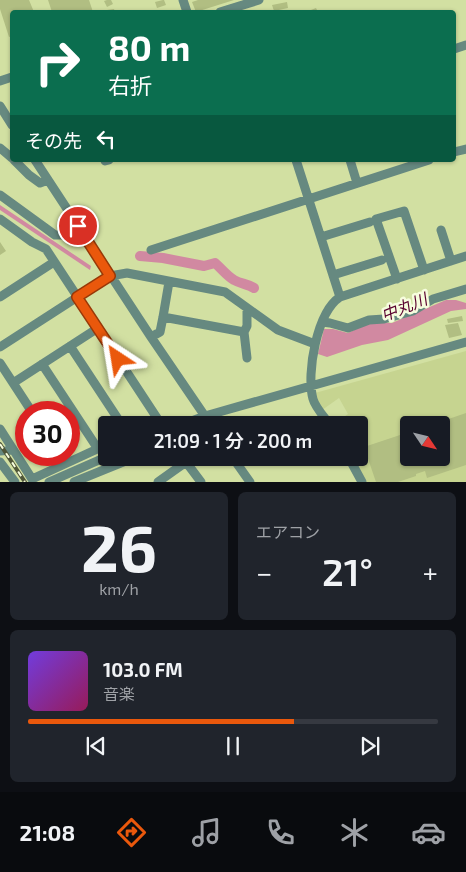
<!DOCTYPE html>
<html lang="ja">
<meta charset="utf-8">
<style>
body{margin:0;font-family:"Exo 2","Noto Sans JP",sans-serif;background:#20242c;color:#f1f3f6;height:100vh;display:flex;flex-direction:column;font-size:19px;white-space:nowrap}
*{box-sizing:border-box;margin:0}
p{font-size:16px;color:#9ea1a6}
.icon{flex:none;width:28px;height:28px;fill:none;stroke:currentColor;stroke-width:2;stroke-linecap:round;stroke-linejoin:round}
.map{position:relative;height:482px;overflow:hidden}
.panel{display:flex;flex-direction:column;gap:10px;padding:10px;background:#0d0f14;flex:1}
.panel>*{flex:none}
.guide{position:absolute;left:10px;top:10px;width:446px;height:152px;border-radius:5px;box-shadow:0 1px 4px #0004;background:#0b6e4f;color:#fff;overflow:hidden}
.needle{width:32px;rotate:125deg}
.controls{position:absolute;left:400px;top:416px;display:grid;gap:10px}
.controls a{display:grid;place-items:center;width:50px;height:50px;border-radius:5px;background:#171b24;box-shadow:0 1px 4px #0004;font-size:25px}
.speed{position:absolute;left:15px;top:401px;display:flex;gap:10px;font-size:25px;font-weight:700;text-align:center}
.speed>*{display:grid;place-content:center;width:65px;height:65px;border-radius:50%;background:#171b24;box-shadow:0 1px 4px #0004;line-height:1}
.speed .limit{border:8px solid #d22;background:#fff;color:#111}
.pin{position:absolute;display:grid;place-items:center;width:42px;height:42px;color:#fff;margin:-21px;border:2px solid #fff;border-radius:50%;box-shadow:0 1px 5px #0007}
.me{position:absolute;width:55px;margin:-28px;rotate:327deg;stroke-linejoin:round;filter:drop-shadow(0 0 4px #0008)}
.turn{display:flex;align-items:center;gap:18px;height:105px;padding:0 15px;font-size:22px}
.turn .icon{width:65px;height:65px;stroke-width:2.5}
.turn b{display:block;font-size:35px;line-height:42px}
.then{display:flex;align-items:center;height:48px;padding:0 15px;background:#0003;gap:10px;font-size:19px}
.big{font-size:38px;font-weight:600;line-height:1.1}
.panel .tile{flex:1;display:flex;flex-direction:column;justify-content:center;gap:8px;min-width:0;padding:0 18px;border-radius:8px;background:#20242c}
.panel .dial{align-items:center;gap:0}
.dial b{font-size:65px;line-height:1}
.song{display:flex;align-items:center;gap:15px}
.cover{width:60px;height:60px;border-radius:8px;background:linear-gradient(135deg,hsl(260 70% 55%),hsl(330 70% 35%))}
.played{height:5px;border-radius:2px;background:linear-gradient(90deg,#ea580c 65%,#363941 65%)}
.keys{display:flex;justify-content:space-around;direction:ltr}
.heat{display:flex;justify-content:space-between;align-items:center;font-size:28px;direction:ltr}
.panel .tiles{flex:1;display:grid;gap:10px;grid-template-columns:1fr 1fr}
.tile:last-child{grid-column:span 2}
.trip{position:absolute;left:98px;top:416px;width:270px;height:50px;border-radius:5px;background:#171b24;box-shadow:0 1px 4px #0004;font-weight:600;line-height:50px;text-align:center}
.menu{display:flex;height:80px;justify-content:space-around;align-items:center;background:#090b0e;color:#9ea1a6}
.menu .icon{width:35px;height:35px}
.menu .on{color:#ea580c}
.menu b{font-size:22px;color:#f1f3f6}
.map>svg:first-child{display:block}
</style>
<div class="map">
<svg width="466" height="482" viewBox="0 0 466 482">
<rect width="100%" height="100%" fill="#d2e0a2"/>
<path fill="#c6d490" fill-rule="evenodd" d="M466,351V482H364L352,458H359V425H333L348,414L339,398L322,410L316,400L315,393ZM409,425H441V458H409Z"/>
<path fill="#d189a1" d="M0,205L91,266L90,270L0,210Z
M446,300H456L466,303V309L451,311L388,340L362,345L327,357L318,354L324,329H333L348,333L369,323H392Z"/>
<g fill="none" stroke-linecap="round" stroke-linejoin="round">
<path stroke="#d189a1" stroke-width="10" d="M140,256L163,258L204,266L215,263C222,269 226,275 234,280C241,284 248,284 254,288"/>
</g>
<path fill="#b1be82" d="M0,0H29L34,12H12V36L9,37L0,9Z
M48,0H89L93,12H52Z
M107,0H111L113,4L107,7L104,1Z
M163,0H164L166,5L157,8L155,2Z
M198,0H234L196,12L192,2Z
M287,2L288,8L274,11L272,5Z
M316,8L318,12H306Z
M114,9L115,12H107V10Z
M0,242L6,251L0,255Z
M462,316L463,321L448,323L447,319Z
M458,323L462,335L449,338L445,325Z
M466,413V465L427,478L425,471L416,474V476L398,482H376L364,447L409,432V458H441V425H431Z
M349,419L351,425H338V423Z"/>
<g fill="none" stroke-linecap="round" stroke-linejoin="round">
<path stroke="#668980" stroke-width="9" d="M183,0L187,12
M220,12L259,0
M454,49L466,45
M0,81L12,77
M0,106L12,125
M0,148L12,158
M454,152L466,149
M14,160L29,175L40,183L48,180
M35,160L151,337L211,425
M296,160L340,297
M350,160L357,183
M105,161L109,160
M0,195L55,235H63L78,226
M0,219L32,242L46,249L159,421
M441,230L451,261
M321,237L370,222
M151,250L429,160
M333,275L382,260
M397,279L376,219L404,211L424,270
M0,297L54,262
M247,308V326L244,332L247,358
M163,317L244,332
M322,322L330,323L348,328L369,320L384,319L413,311L433,299L466,289
M151,337L160,332L163,317L169,282
M70,346L122,425
M0,347L110,276L127,273L225,292L278,330L315,344
M0,363L32,412
M42,364L98,449
M13,383L98,328
M181,425L205,416L466,342
M330,425C325,418 315,407 313,399C306,373 317,312 340,297L466,256
M0,429L32,479L106,445
M0,451L13,450
M183,458L201,482
M233,458L250,482
M349,458L362,482
M0,462L15,482
M49,482L106,457
M74,482L133,458
M158,482L186,462"/>
<g stroke="#505739" stroke-width="4">
<path id="rail" d="M0,444L25,482"/>
</g>
<use href="#rail" stroke="#f6fdde" stroke-width="2" stroke-dasharray="5.5" stroke-linecap="butt"/>
</g>
<g fill="none" stroke-linecap="round" stroke-linejoin="round">
<g stroke="#983908" stroke-width="12">
<path id="route" d="M78,226L110,276L77,297L118,359"/>
</g>
<use href="#route" stroke="#ea580c" stroke-width="9"/>
</g>
<g text-anchor="middle" stroke-width="5" stroke-linejoin="round" paint-order="stroke">
<g font-size="16" font-style="italic" fill="#5a022f" stroke="#f6fdde">
<text transform="translate(404 307) rotate(-22)" y="6">中丸川</text>
</g>
</g>
</svg>
<div class="controls">
<a><svg class="needle" viewBox="-14 -14 28 28"><path d="M0-13l5 13h-10z" fill="#e53935"/><path d="M0 13l5-13h-10z" fill="#9ea1a6"/></svg></a>
</div>
<div class="speed"><div class="limit">30</div></div>
<div class="pin" style="left:78px;top:226px;background:#d93025"><svg class="icon" aria-label="arrive" viewBox="0 0 24 24"><path d="M6 21V4h12l-3 4 3 4H6"/></svg></div>
<svg class="me" style="left:118px;top:359px" viewBox="-20 -20 40 40"><path d="M0-17L14 15 0 8-14 15z" fill="#ea580c" stroke="#fff" stroke-width="4"/></svg>
<div class="trip">21:09 · 1 分 · 200 m</div>
<div class="guide">
<div class="turn"><svg class="icon" aria-label="right" viewBox="0 0 24 24"><path d="M7 20v-9h11M14 6l5 5-5 5"/></svg><div><b>80 m</b>右折</div></div>
<div class="then">その先<svg class="icon" aria-label="left" viewBox="0 0 24 24"><path d="M17 20v-9H6M10 6l-5 5 5 5"/></svg></div>
</div>
</div>
<section class="panel">
<div class="tiles">
<div class="tile dial"><b>26</b><p>km/h</p></div>
<div class="tile"><p>エアコン</p>
<div class="heat"><a>−</a><b class="big">21°</b><a>+</a></div>
</div>
<div class="tile">
<div class="song"><i class="cover"></i><div><b>103.0 FM</b><p>音楽</p></div></div>
<div class="played"></div>
<div class="keys"><svg class="icon" aria-label="previous" viewBox="0 0 24 24"><path d="M18 5L8 12l10 7zM5 5v14"/></svg><svg class="icon" aria-label="pause" viewBox="0 0 24 24"><path d="M8 5v14M16 5v14"/></svg><svg class="icon" aria-label="next" viewBox="0 0 24 24"><path d="M6 5l10 7-10 7zM19 5v14"/></svg></div>
</div>
</div>
</section>
<nav class="menu">
<b>21:08</b>
<svg class="icon on" aria-label="directions" viewBox="0 0 24 24"><path d="M12 3l9 9-9 9-9-9zM9 14v-3h6M13 9l2 2-2 2"/></svg>
<svg class="icon" aria-label="music" viewBox="0 0 24 24"><path d="M9 18V5l10-2v13"/><circle cx="6" cy="18" r="3"/><circle cx="16" cy="16" r="3"/></svg>
<svg class="icon" aria-label="phone" viewBox="0 0 24 24"><path d="M5 4h4l2 5-3 2q2 4 5 5l2-3 5 2v4C11 20 4 13 5 4z"/></svg>
<svg class="icon" aria-label="climate" viewBox="0 0 24 24"><path d="M12 3v18M4 7l16 10M4 17L20 7"/></svg>
<svg class="icon" aria-label="car" viewBox="0 0 24 24"><path d="M5 17H2v-5l4-1 3-4h7l3 4 3 1v5h-3M9 17h6M6 11h13"/><circle cx="7" cy="17" r="2"/><circle cx="17" cy="17" r="2"/></svg>
</nav>
